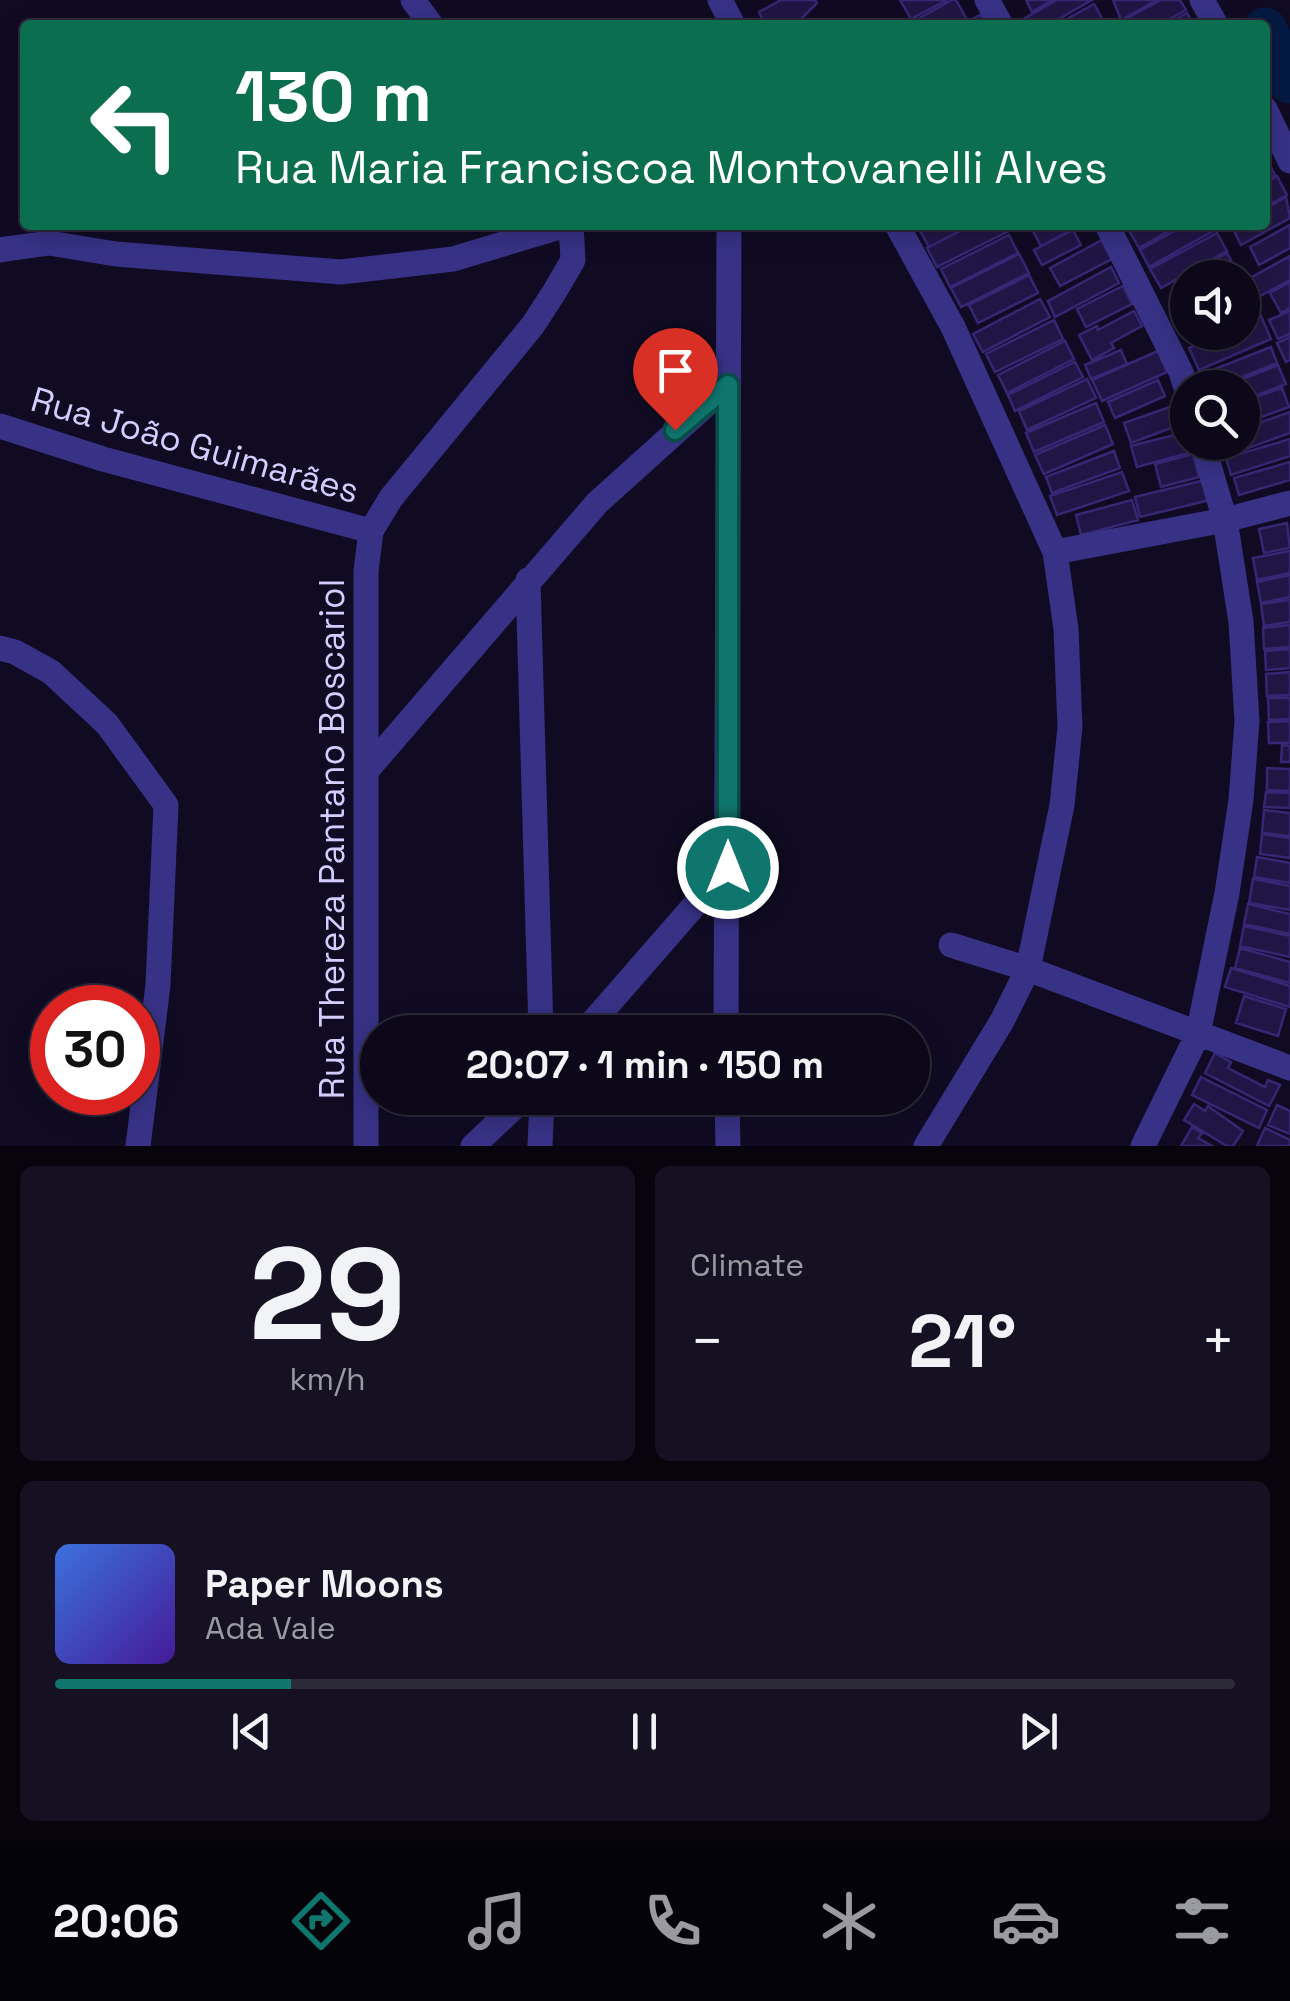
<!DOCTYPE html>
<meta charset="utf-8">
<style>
body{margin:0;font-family:"Space Grotesk",sans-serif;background:#151123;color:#f1f3f6;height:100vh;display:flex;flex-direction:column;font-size:38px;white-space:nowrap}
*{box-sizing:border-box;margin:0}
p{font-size:32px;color:#9a9aa2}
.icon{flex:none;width:55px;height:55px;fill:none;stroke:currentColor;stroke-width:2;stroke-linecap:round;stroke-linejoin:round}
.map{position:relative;height:1146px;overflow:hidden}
.side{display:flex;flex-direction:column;gap:20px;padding:20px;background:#07040e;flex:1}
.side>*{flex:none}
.banner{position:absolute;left:20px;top:20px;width:1250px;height:210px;border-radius:10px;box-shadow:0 5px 25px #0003,0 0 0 2px #2c2939;background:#0b6e4f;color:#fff;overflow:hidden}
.fabs{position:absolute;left:1170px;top:260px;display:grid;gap:20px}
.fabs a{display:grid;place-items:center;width:90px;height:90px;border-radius:50%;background:#0c081a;box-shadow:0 5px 25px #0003,0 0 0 2px #2c2939;font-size:50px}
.speed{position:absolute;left:30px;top:985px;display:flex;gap:20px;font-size:50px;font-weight:700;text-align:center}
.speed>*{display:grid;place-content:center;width:130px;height:130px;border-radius:50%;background:#0c081a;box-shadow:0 5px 25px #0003,0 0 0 2px #2c2939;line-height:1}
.speed .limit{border:15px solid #d22;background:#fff;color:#111}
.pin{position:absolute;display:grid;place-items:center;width:85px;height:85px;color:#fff;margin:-102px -42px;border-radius:50% 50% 50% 0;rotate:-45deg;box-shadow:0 0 10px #0007}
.pin .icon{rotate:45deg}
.me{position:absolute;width:110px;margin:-55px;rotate:0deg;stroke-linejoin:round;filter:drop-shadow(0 0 8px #0008)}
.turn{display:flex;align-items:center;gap:35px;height:210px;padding:0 50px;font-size:45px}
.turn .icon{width:130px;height:130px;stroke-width:2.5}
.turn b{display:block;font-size:70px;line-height:85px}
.big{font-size:75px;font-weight:700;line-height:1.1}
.side .card{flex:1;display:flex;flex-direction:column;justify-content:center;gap:15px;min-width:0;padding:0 35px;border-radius:15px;background:#151123}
.side .dial{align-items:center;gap:0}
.dial b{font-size:130px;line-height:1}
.song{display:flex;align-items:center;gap:30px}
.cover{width:120px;height:120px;border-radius:15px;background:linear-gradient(135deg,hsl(220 70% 55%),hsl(260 70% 35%))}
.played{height:10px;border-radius:5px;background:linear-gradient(90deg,#0f766e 20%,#2c2939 20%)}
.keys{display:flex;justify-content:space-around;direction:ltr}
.heat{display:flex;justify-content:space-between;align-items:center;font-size:55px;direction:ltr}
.side .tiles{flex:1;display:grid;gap:20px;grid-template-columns:1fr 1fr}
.card:last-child{grid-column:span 2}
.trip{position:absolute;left:360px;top:1015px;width:570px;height:100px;border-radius:50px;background:#0c081a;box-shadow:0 5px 25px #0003,0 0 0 2px #2c2939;font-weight:700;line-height:100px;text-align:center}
.menu{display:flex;height:160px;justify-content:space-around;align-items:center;background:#05030a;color:#9a9aa2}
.menu .icon{width:70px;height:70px}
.menu .on{color:#0f766e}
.menu b{font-size:45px;color:#f1f3f6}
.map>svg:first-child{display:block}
</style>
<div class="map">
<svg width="1290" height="1146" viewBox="0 0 1290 1146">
<rect width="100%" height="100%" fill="#100b23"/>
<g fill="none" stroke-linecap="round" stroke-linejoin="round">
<path stroke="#051a42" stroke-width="45" d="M1265,30L1290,81"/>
</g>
<path fill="#201645" stroke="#372674" stroke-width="2.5" d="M781,0H815L817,3L795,25H765L759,12Z
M900,0H947L911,19Z
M952,0H956L966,18L953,25H907Z
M1026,0H1053L1032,12Z
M1057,0H1092L1048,25H1020L1018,22Z
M1113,0H1157L1121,20Z
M1161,0H1180L1186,10L1159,25H1124L1122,21Z
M1094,4L1104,22L1098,25H1056Z
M1187,13L1194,25H1166Z
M980,15L985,25H961Z
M1265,156L1275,175L1265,181Z
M1277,176L1287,195L1265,207V183Z
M1286,197L1290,218L1241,245L1232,227L1265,225V209Z
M926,225H971L929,247L919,229Z
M972,225H1003L1007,232L937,267L927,248Z
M1040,225H1080L1041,246L1032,229Z
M1135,225H1179L1139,248L1128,229Z
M1185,225H1213L1215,230L1149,267L1140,250Z
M1290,225V248L1259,265L1250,247Z
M1073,230L1081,245L1042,265L1034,250Z
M1217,233L1227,251L1161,288L1150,269Z
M1009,235L1018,253L950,287L941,269Z
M1102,240L1112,259L1060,286L1050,268Z
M1227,253L1235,268L1218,278H1188L1187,294L1180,279Z
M1019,254L1029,273L961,307L951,288Z
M1290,256V280L1260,296L1250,278Z
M1111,267L1119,283L1055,317L1048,301Z
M1029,275L1038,293L978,323L969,305Z
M1290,282V308L1281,313L1270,293Z
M1123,286L1132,304L1086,327L1077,309Z
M1250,297L1257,313L1242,319V300Z
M1040,299L1050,317L983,352L973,334Z
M1188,299V324L1181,327L1172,308Z
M1134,311L1142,326L1111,343L1114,348L1092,360L1079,335L1097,326L1098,330Z
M1290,311V334L1278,339L1269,320Z
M1261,316L1271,339L1199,370L1189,348L1211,339L1213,344L1242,332L1251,327L1249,321Z
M1054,320L1063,339L995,372L986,354Z
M1290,337V360L1286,362L1277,343Z
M1065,341L1074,359L1007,393L998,375Z
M1271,347L1277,363L1214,388H1202L1197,376Z
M1121,350L1127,364L1091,379L1085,365Z
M1158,351L1167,372L1102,401L1092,380Z
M1075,362L1083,377L1015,411L1008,395Z
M1278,365L1286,384L1242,401V388H1221Z
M1087,379L1096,398L1027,430L1019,411Z
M1158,380L1165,396L1115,418L1108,402Z
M1282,388L1289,407L1242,424V402Z
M1096,403L1104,422L1034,452L1026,433Z
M1178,404L1185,423L1131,443L1124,423Z
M1290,412V433L1226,456L1222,442H1242V429Z
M1105,425L1113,444L1044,474L1035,455Z
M1186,432L1192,452L1137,467L1131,446Z
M1290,439V456L1231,475L1226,458Z
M1114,451L1120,468L1052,493L1046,477Z
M1193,454L1199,477L1161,487L1155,464Z
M1290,462V480L1239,495L1234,478Z
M1122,472L1129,491L1057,515L1050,496Z
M1205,480L1210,500L1140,517L1135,497Z
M1132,500L1138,520L1081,535L1076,515Z
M1287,523L1290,548L1264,553L1259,529Z
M1290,551V573L1257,580L1253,558Z
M1290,575V597L1261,603L1257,582Z
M1290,600V622L1264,626L1261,604Z
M1290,625V647L1264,649L1263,628Z
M1290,649V668L1266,670L1265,651Z
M1290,672V695L1267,696L1266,674Z
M1268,698H1290V719L1269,720Z
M1290,721V743H1269L1268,722Z
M1282,745L1290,746V762H1281Z
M1267,768L1290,769V791L1267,790Z
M1266,792L1290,793V808L1264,807Z
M1264,810L1290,813V836L1262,833Z
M1262,834L1290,838V858L1260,854Z
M1257,857L1290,863V883L1254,877Z
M1253,879L1290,886V910L1249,903Z
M1248,904L1290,914V934L1244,924Z
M1244,926L1290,936V957L1240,946Z
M1240,948L1290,962V983L1235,968Z
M1231,968L1290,986V1007L1225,987Z
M1244,996L1286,1009L1278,1036L1236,1023Z
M1215,1053L1231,1062L1228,1068L1265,1087L1268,1080L1280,1085L1269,1106L1205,1073Z
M1201,1077L1267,1110L1259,1128L1192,1095Z
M1194,1104L1205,1111L1208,1106L1243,1131L1233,1146H1227L1184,1120Z
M1277,1105L1290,1111V1134L1268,1125Z
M1192,1127L1202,1133L1198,1138L1212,1146H1181Z
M1265,1128L1290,1140V1146H1257Z"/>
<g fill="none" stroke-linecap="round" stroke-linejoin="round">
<path stroke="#373286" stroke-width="25" d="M413,0L431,25
M720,0L733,25
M987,0L1001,25
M1202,0L1216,25
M1265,109L1290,161
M897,225L953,327L1055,552L1066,629L1070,727L1062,805L1028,969L1002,1021L926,1146
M1107,225L1181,372L1188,394
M0,250L49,243L116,254L341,272L453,259L566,225
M0,426L103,459L371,531
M1055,552L1225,520L1290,503
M528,580L541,1032
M0,648L15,652L51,672L107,724L166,805L158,985L138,1146
M368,769L597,503L728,385
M951,945L1028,969L1290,1068
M584,1032L727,868
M726,1032L729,225
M727,1098L728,1146
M366,1146V571L371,531L391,498L533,325L555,291L573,260L571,225
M473,1146L524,1098
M540,1146L542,1098
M1143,1146L1198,1034L1227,893L1241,800L1247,721L1241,622L1225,520L1202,442"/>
</g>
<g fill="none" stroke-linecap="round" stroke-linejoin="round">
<g stroke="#0a4d48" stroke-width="25">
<path id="route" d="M675,430L728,385V868"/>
</g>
<use href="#route" stroke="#0f766e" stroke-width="18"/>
</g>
<g text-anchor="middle" stroke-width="10" stroke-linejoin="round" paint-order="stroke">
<g font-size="35" fill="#d4cdff" stroke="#100b23">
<text transform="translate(195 445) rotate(16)" y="12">Rua João Guimarães</text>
<text transform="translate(332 839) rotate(-90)" y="12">Rua Thereza Pantano Boscariol</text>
</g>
</g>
</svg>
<div class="fabs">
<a><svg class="icon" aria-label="sound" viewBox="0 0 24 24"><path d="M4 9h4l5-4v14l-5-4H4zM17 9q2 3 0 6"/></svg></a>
<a><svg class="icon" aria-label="search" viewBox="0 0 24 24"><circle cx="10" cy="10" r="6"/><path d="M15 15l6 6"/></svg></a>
</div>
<div class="speed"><div class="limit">30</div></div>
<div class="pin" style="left:675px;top:430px;background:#d93025"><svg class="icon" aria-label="arrive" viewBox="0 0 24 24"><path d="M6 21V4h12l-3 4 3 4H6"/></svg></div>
<svg class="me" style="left:728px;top:868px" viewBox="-20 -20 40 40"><circle r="17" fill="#0f766e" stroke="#fff" stroke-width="3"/><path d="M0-11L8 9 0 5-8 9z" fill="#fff"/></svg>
<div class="trip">20:07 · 1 min · 150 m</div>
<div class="banner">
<div class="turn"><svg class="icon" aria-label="left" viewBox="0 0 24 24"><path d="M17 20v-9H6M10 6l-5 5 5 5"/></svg><div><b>130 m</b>Rua Maria Franciscoa Montovanelli Alves</div></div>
</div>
</div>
<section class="side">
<div class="tiles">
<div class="card dial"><b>29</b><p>km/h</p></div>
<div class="card"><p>Climate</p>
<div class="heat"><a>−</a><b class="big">21°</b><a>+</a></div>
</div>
<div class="card">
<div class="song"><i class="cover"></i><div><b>Paper Moons</b><p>Ada Vale</p></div></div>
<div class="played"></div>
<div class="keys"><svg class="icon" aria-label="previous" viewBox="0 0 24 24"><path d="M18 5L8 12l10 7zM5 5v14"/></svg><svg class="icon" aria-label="pause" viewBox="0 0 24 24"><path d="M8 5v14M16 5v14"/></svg><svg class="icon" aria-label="next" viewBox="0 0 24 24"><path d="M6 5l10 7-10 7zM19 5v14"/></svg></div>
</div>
</div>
</section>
<nav class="menu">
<b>20:06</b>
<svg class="icon on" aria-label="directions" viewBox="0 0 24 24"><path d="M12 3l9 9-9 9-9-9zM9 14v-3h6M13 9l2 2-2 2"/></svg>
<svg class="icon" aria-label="music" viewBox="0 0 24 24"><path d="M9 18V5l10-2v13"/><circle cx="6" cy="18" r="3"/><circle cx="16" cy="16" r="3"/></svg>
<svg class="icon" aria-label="phone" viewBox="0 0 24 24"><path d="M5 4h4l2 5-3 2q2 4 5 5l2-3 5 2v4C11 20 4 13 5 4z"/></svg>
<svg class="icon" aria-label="climate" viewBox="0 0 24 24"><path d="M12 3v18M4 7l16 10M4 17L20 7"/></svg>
<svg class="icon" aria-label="car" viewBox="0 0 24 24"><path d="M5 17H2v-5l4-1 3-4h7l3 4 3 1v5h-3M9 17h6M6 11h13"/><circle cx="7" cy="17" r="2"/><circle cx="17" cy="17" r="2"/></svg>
<svg class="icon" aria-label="filters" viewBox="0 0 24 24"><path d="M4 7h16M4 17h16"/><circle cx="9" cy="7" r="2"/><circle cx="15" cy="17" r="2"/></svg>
</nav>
